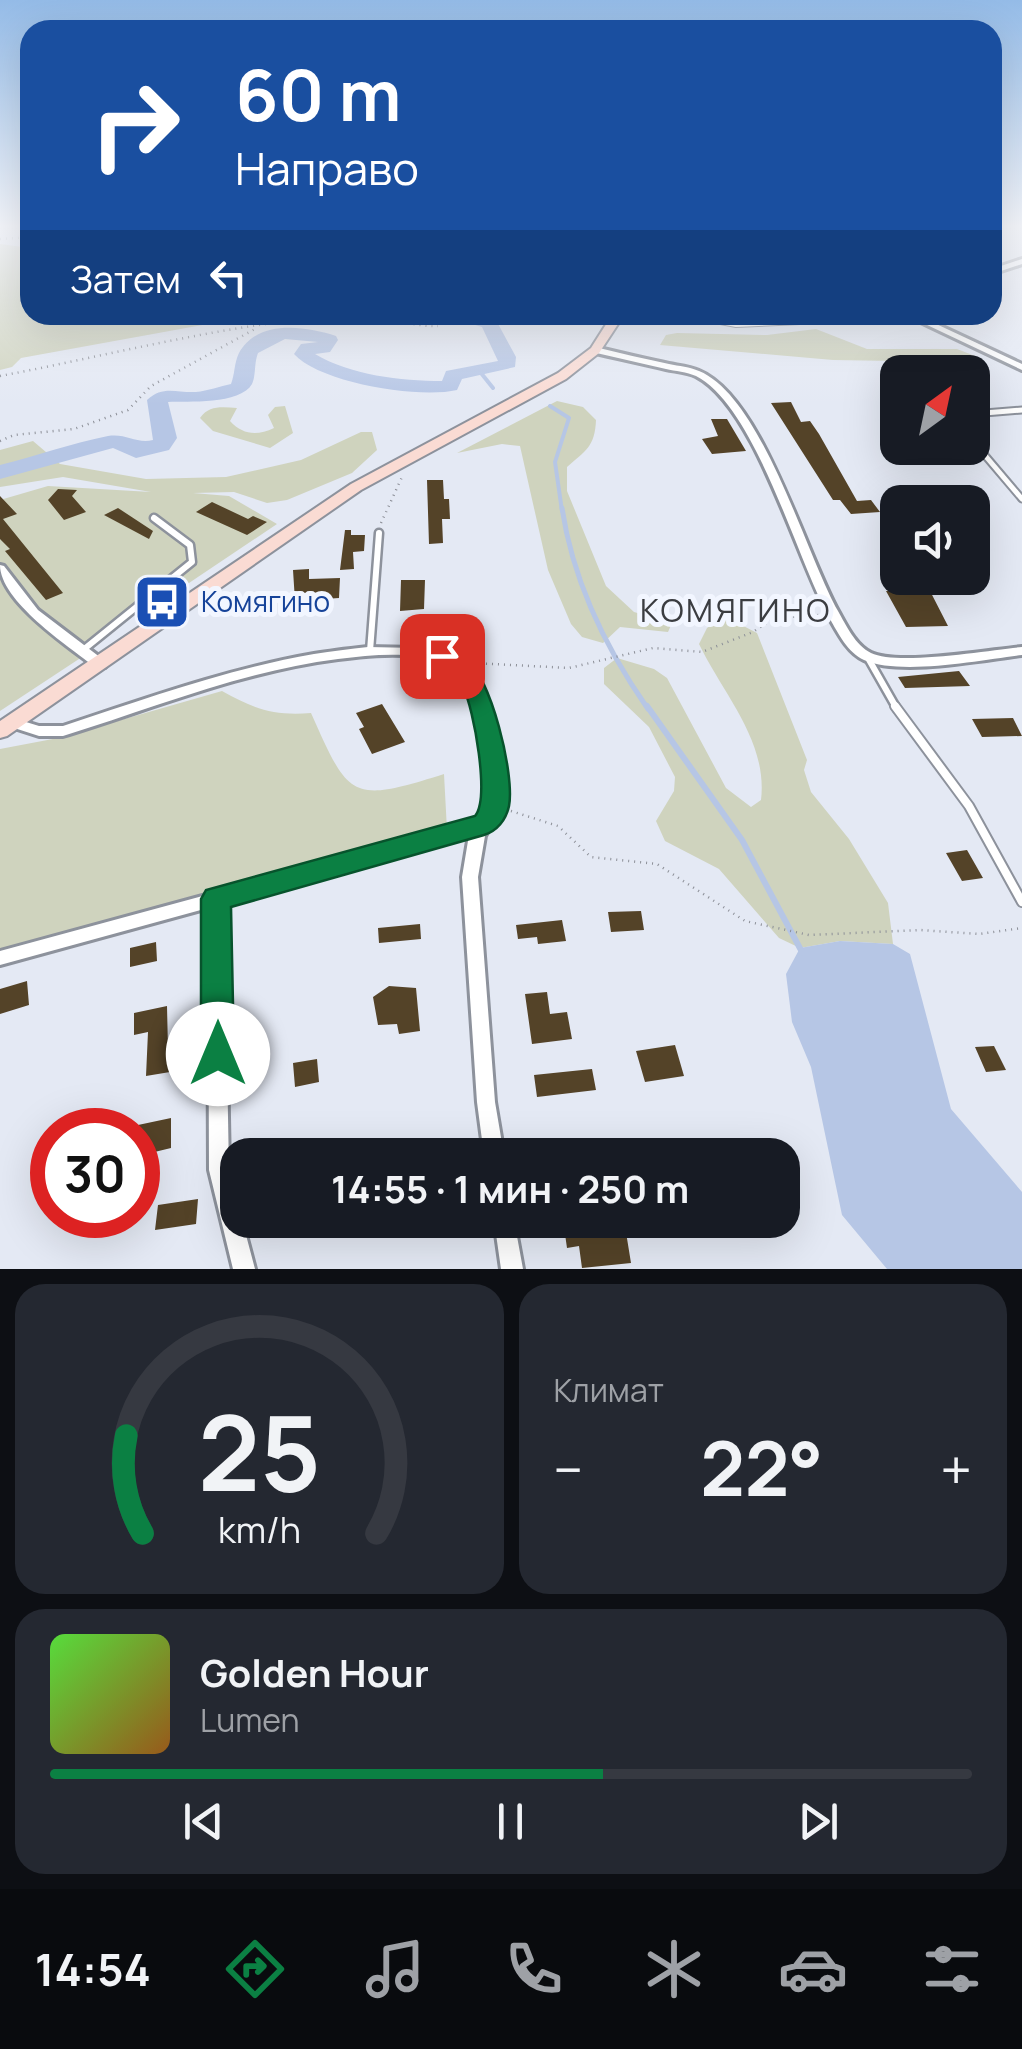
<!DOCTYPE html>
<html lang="ru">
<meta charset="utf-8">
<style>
body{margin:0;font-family:Manrope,sans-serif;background:#242831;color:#f1f3f6;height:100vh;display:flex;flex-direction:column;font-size:38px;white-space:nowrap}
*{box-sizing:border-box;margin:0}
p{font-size:32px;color:#9ea1a6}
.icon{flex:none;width:55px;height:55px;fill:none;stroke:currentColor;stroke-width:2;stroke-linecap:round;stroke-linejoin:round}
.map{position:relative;height:1269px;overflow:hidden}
.sheet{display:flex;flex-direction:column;gap:15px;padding:15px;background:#0d0f14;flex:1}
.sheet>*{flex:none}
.hud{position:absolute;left:20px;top:20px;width:982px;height:305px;border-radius:30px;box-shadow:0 10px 40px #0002;background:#1a4fa0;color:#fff;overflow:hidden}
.needle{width:65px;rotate:33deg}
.tools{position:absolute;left:880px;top:355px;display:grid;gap:20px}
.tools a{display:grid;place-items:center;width:110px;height:110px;border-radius:20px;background:#171b24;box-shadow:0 10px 40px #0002;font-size:50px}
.speed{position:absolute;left:30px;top:1108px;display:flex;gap:20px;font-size:50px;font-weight:700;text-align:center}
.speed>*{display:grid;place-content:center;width:130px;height:130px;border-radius:50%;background:#171b24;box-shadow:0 10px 40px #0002;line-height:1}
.speed .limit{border:15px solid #d22;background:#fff;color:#111}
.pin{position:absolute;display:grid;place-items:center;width:85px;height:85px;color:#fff;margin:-42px;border-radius:20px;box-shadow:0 5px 15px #0006}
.me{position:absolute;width:110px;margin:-55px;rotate:0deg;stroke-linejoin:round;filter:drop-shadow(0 0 8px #0008)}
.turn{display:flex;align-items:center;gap:35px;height:210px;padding:0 50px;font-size:45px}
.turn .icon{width:130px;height:130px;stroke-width:2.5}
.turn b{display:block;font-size:70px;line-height:85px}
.then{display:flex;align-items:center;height:95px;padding:0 50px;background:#0003;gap:20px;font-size:38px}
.big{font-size:75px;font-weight:700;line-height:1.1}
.sheet .tile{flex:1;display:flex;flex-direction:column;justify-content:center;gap:15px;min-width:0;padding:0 35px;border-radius:30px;background:#242831}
.sheet .dial{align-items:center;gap:0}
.dial svg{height:260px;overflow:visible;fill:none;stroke:#363941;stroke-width:7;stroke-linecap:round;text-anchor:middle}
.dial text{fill:#f1f3f6;stroke:none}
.song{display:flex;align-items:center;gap:30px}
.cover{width:120px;height:120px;border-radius:15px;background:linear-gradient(135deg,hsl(110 70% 55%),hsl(30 70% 35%))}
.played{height:10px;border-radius:5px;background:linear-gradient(90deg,#0b8043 60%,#363941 60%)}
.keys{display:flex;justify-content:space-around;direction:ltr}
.heat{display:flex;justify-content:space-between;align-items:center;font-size:55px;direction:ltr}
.sheet .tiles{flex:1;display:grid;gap:15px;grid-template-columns:1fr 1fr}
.tile:last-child{grid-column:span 2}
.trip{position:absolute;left:220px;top:1138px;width:580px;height:100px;border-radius:30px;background:#171b24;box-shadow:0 10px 40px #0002;font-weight:700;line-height:100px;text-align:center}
.tabs{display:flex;height:160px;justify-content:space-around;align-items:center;background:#090b0e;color:#9ea1a6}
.tabs .icon{width:70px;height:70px}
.tabs .current{color:#0b8043}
.tabs b{font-size:45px;color:#f1f3f6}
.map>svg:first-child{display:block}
</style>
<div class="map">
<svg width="1022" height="1269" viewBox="0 0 1022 1269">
<rect width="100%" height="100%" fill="#e4e9f4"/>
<path fill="#cfd3be" d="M0,244L30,248V315H258L21,358L12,367L0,370Z
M816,329L867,349H957L975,356L966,365L929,366L895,361L833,360L660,345L666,335L677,333L767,335Z
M557,401L583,407L596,420C595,447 585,451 567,467V491L606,586L634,612L672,623L668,632L620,627L603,643L582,637L571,624L548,570L520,446L502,444L457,453Z
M285,406L293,433L270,448L213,431L200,418C209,405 222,407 237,408L230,421C243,435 257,436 274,428L268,415L275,407Z
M361,432H372L377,450L352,473L287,500L267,503L234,492L193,493L229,496L277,524L189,583L81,644L82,657L0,711V500L48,486L151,492L63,477L0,487V450L33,441L60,464L146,479L226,477L301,460Z
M720,618H728L757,633L807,760L804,770L811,792L849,839L888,903L893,944L840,941L800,948L779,938L719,869L665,841L656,821L674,791L675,777L649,727L604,684V668L617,658L654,669L667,678L726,788L751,807L761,800C768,741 723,694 699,644L707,628Z
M222,691C254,709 274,716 311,713C349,798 350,804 444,774L447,830L0,952V749L58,738Z"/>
<path fill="#b6c6e5" d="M840,941L893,944L910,954L951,1109L1022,1192V1269H887L842,1215L811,1067L792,1022L786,974L800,948Z"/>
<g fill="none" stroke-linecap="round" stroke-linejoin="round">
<path stroke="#b6c6e5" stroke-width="4" d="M477,368L493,388
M550,406L569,418L555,462L562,511"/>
<path stroke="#b6c6e5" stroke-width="5" d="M562,508C573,582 606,649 648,709"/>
<path stroke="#b6c6e5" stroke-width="6" d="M647,706L742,840L802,952"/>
<path fill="#b6c6e5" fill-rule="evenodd" d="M464,315L496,320L516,357L515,367L462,379L457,390C419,399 320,383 294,354L301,344L318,342L285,339L258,353C254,363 256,376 252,384C240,405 187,401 168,402L177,438L169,450L136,458L113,448L0,479V465C36,456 72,443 108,436C126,433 136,444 153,440L147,400C163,385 176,393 196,392C208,391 220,386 231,384C235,374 234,363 239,353C258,319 305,326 336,336L338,340L330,352L315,354C350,375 401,381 442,381L446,371L498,361L482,327L465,322Z"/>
</g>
<path fill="#544328" d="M791,402L801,422L810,421L819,434L857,501L871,500L880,512L851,514L840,500H833L771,403Z
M711,419H727L746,451L712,454L702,439L718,436Z
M427,480H443L444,499H449L450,519H442L443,543L429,544Z
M58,489L77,490L72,496L86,512L64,520L48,500Z
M0,496L17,514L3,519L63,593L46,600L5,551L10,549L0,539Z
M212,502L248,519L253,516L267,522L247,535L196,512Z
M118,508L153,531L149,539L104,515Z
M345,530H351V535H365L364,551L353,552L354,569L340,570Z
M309,569V579L340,578L339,598L295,601L293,570Z
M401,580H425L424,609L400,611Z
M929,589L948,626L906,627L886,591Z
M959,671L970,686L905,688L898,677Z
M382,704L405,742L372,754L359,729L364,727L356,713Z
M1013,718L1022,736L982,737L972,719Z
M967,850L983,878L962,881L946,853Z
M641,911L644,930L611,932L608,912Z
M562,920L566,941L538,944L537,937L518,939L516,925Z
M420,924L421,939L379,943L378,928Z
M156,942L157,961L130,967V948Z
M27,981L29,1005L0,1014V989Z
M389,986L416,988L420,1031L399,1034L397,1024L378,1025L373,997Z
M547,992L550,1014L567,1012L572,1039L532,1044L525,994Z
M167,1006L168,1049L183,1046L182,1070L146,1076L148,1032L134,1035V1013Z
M675,1045L684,1076L645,1082L636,1051Z
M994,1046L1006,1070L986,1072L975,1047Z
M317,1059L319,1082L295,1087L293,1063Z
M592,1069L596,1090L537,1097L534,1075Z
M171,1118V1148L138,1156V1125Z
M198,1199L196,1224L155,1230L158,1205Z
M563,1220H624L631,1263L582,1268L579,1246L567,1248Z"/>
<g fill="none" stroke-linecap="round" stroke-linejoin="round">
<g stroke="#8d929c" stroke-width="6">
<path id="lane-far3" d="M25,287L30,286
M684,315L736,325L911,317
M40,320L71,315"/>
</g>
<g stroke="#8d929c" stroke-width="9">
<path id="lane-far2" d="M972,414L1022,410
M972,440L1022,499"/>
</g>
<g stroke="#8d929c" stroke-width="11">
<path id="lane-far1" d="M83,650L192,562L190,545L154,518
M370,651L379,533
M868,658L897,709"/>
</g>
<g stroke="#8d929c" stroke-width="12">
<path id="lane" d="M895,706L969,806L1022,902"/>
</g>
<g stroke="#8d929c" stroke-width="6">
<path id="street" d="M1022,259V264L992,274V269Z
M425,315H465L461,317H429Z
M906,315H917L1022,364V370Z
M595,347C620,353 645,359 669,364C679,366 690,367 699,371C762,397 805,552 838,611C846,625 855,645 871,653C898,666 989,650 1022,647V655C981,660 901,676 864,660C848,653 838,633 830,619C796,558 756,407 696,376C687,372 675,371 666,369C641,363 617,358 592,352L591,350Z
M0,565L4,566L38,610L105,661L106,664L105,667H95C68,646 0,601 0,565Z
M368,647L416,648L462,659L483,688L503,780L502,806L485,836L478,877L495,1102L504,1155H484L477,1102L462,877L469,835L224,903L229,1170L238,1203V1220H242L255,1269H233L209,1170L208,908L0,965V951L478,821L488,805L489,780L470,689L453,665C440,662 427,658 415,656C390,653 363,656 338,659C243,671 154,708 63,736H39L8,726L6,723L8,720L13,718L39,726H63C145,699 228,669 314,654C332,651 350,649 368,647Z
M494,1220H514L523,1269H501Z"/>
</g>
<g stroke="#8d929c" stroke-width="4">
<path id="secondary" d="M612,315H624L599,353L566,379L361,490L7,736L0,738V721L351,484L558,373L591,348Z"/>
</g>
<path stroke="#8c8f97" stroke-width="2.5" stroke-dasharray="1 5" stroke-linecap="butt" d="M0,239L30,237
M0,376C117,354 236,321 355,315C383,314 409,327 438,326
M0,441L14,435L74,429L128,410L151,386L255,329
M381,523L402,477
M474,663L569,668L653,648L702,652L753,632L774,618L820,615
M511,811L558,826L591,857L657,864L745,921L809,935L920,930L979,934L1022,928"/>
<use href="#lane-far3" stroke="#fff" stroke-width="4"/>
<use href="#lane-far2" stroke="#fff" stroke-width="5"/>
<use href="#lane-far1" stroke="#fff" stroke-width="6"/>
<use href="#lane" stroke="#fff" stroke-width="8"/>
<use href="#street" fill="#fff" fill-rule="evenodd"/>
<use href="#secondary" fill="#fadbd3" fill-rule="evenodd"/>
</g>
<linearGradient id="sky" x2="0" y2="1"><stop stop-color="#94bbe7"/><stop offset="0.56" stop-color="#f3f5fa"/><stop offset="1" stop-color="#f3f5fa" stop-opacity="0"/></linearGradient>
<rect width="1022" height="404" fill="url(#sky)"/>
<path fill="#0b8043" stroke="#07532c" stroke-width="2.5" d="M442,648C448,650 458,652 464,656C491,675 515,775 509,806C506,820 497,831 484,835L231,907L234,1054L229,1065L218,1069L206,1065L201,1054V899L206,890L475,816C490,798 474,709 463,687C453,669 440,669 430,656Z"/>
<defs>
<g id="bus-square" transform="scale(2.875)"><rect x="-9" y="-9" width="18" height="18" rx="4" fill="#1a4fb4" stroke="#f2f6ff"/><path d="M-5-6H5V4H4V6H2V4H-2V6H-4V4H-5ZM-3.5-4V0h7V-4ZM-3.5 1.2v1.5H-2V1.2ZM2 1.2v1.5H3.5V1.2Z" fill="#fff"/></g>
</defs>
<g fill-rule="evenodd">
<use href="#bus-square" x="162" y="602"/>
</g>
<g text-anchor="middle" stroke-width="10" stroke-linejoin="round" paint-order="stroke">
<g font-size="28" fill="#164399" stroke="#f2f6ff" text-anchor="start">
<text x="201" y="612">Комягино</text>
</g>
<g font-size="32" letter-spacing="2.5" fill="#3b3d41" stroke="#f2f6ff">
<text x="736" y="622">КОМЯГИНО</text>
</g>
</g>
</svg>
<div class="tools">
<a><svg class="needle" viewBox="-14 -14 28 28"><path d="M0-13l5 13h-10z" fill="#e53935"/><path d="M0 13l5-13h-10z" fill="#9ea1a6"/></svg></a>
<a><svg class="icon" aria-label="sound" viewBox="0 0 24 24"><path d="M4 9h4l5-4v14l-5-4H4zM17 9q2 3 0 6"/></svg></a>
</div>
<div class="speed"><div class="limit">30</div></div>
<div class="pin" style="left:442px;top:656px;background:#d93025"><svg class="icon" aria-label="arrive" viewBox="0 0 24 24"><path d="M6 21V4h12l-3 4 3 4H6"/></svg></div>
<svg class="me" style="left:218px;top:1054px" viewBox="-20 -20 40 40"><circle r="19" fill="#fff"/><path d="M0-13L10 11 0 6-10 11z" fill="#0b8043"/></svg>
<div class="trip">14:55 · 1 мин · 250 m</div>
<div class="hud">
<div class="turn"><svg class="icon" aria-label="right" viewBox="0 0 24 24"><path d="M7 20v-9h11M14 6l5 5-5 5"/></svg><div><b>60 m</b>Направо</div></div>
<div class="then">Затем<svg class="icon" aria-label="left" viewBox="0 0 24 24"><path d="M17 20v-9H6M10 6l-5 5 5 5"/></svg></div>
</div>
</div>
<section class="sheet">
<div class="tiles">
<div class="tile dial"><svg viewBox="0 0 100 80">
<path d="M14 69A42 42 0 1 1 86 69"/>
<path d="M14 69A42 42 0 0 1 9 39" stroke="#0b8043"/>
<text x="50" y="56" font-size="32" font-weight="700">25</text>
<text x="50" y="72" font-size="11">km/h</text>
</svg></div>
<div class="tile"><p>Климат</p>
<div class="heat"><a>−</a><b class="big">22°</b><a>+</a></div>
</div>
<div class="tile">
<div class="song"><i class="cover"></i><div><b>Golden Hour</b><p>Lumen</p></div></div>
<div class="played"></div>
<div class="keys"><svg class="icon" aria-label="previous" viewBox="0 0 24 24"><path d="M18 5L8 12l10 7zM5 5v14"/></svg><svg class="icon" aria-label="pause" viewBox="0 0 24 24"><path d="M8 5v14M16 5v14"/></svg><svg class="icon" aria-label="next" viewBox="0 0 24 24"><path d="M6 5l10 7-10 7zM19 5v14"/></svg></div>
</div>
</div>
</section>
<nav class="tabs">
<b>14:54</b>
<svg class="icon current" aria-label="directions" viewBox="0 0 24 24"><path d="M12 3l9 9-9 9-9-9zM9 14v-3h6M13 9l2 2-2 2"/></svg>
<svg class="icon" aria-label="music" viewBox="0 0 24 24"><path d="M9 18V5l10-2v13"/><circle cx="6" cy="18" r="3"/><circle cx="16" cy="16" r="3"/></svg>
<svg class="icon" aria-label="phone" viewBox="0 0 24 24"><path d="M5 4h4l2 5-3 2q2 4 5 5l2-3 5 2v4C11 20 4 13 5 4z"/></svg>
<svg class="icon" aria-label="climate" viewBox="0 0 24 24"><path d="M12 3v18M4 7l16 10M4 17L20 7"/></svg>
<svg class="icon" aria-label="car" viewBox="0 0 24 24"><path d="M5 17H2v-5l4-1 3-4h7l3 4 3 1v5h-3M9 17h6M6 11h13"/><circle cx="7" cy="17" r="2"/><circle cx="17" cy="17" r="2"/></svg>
<svg class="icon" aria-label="filters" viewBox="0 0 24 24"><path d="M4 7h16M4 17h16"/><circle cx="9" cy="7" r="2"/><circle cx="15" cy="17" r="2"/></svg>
</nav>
